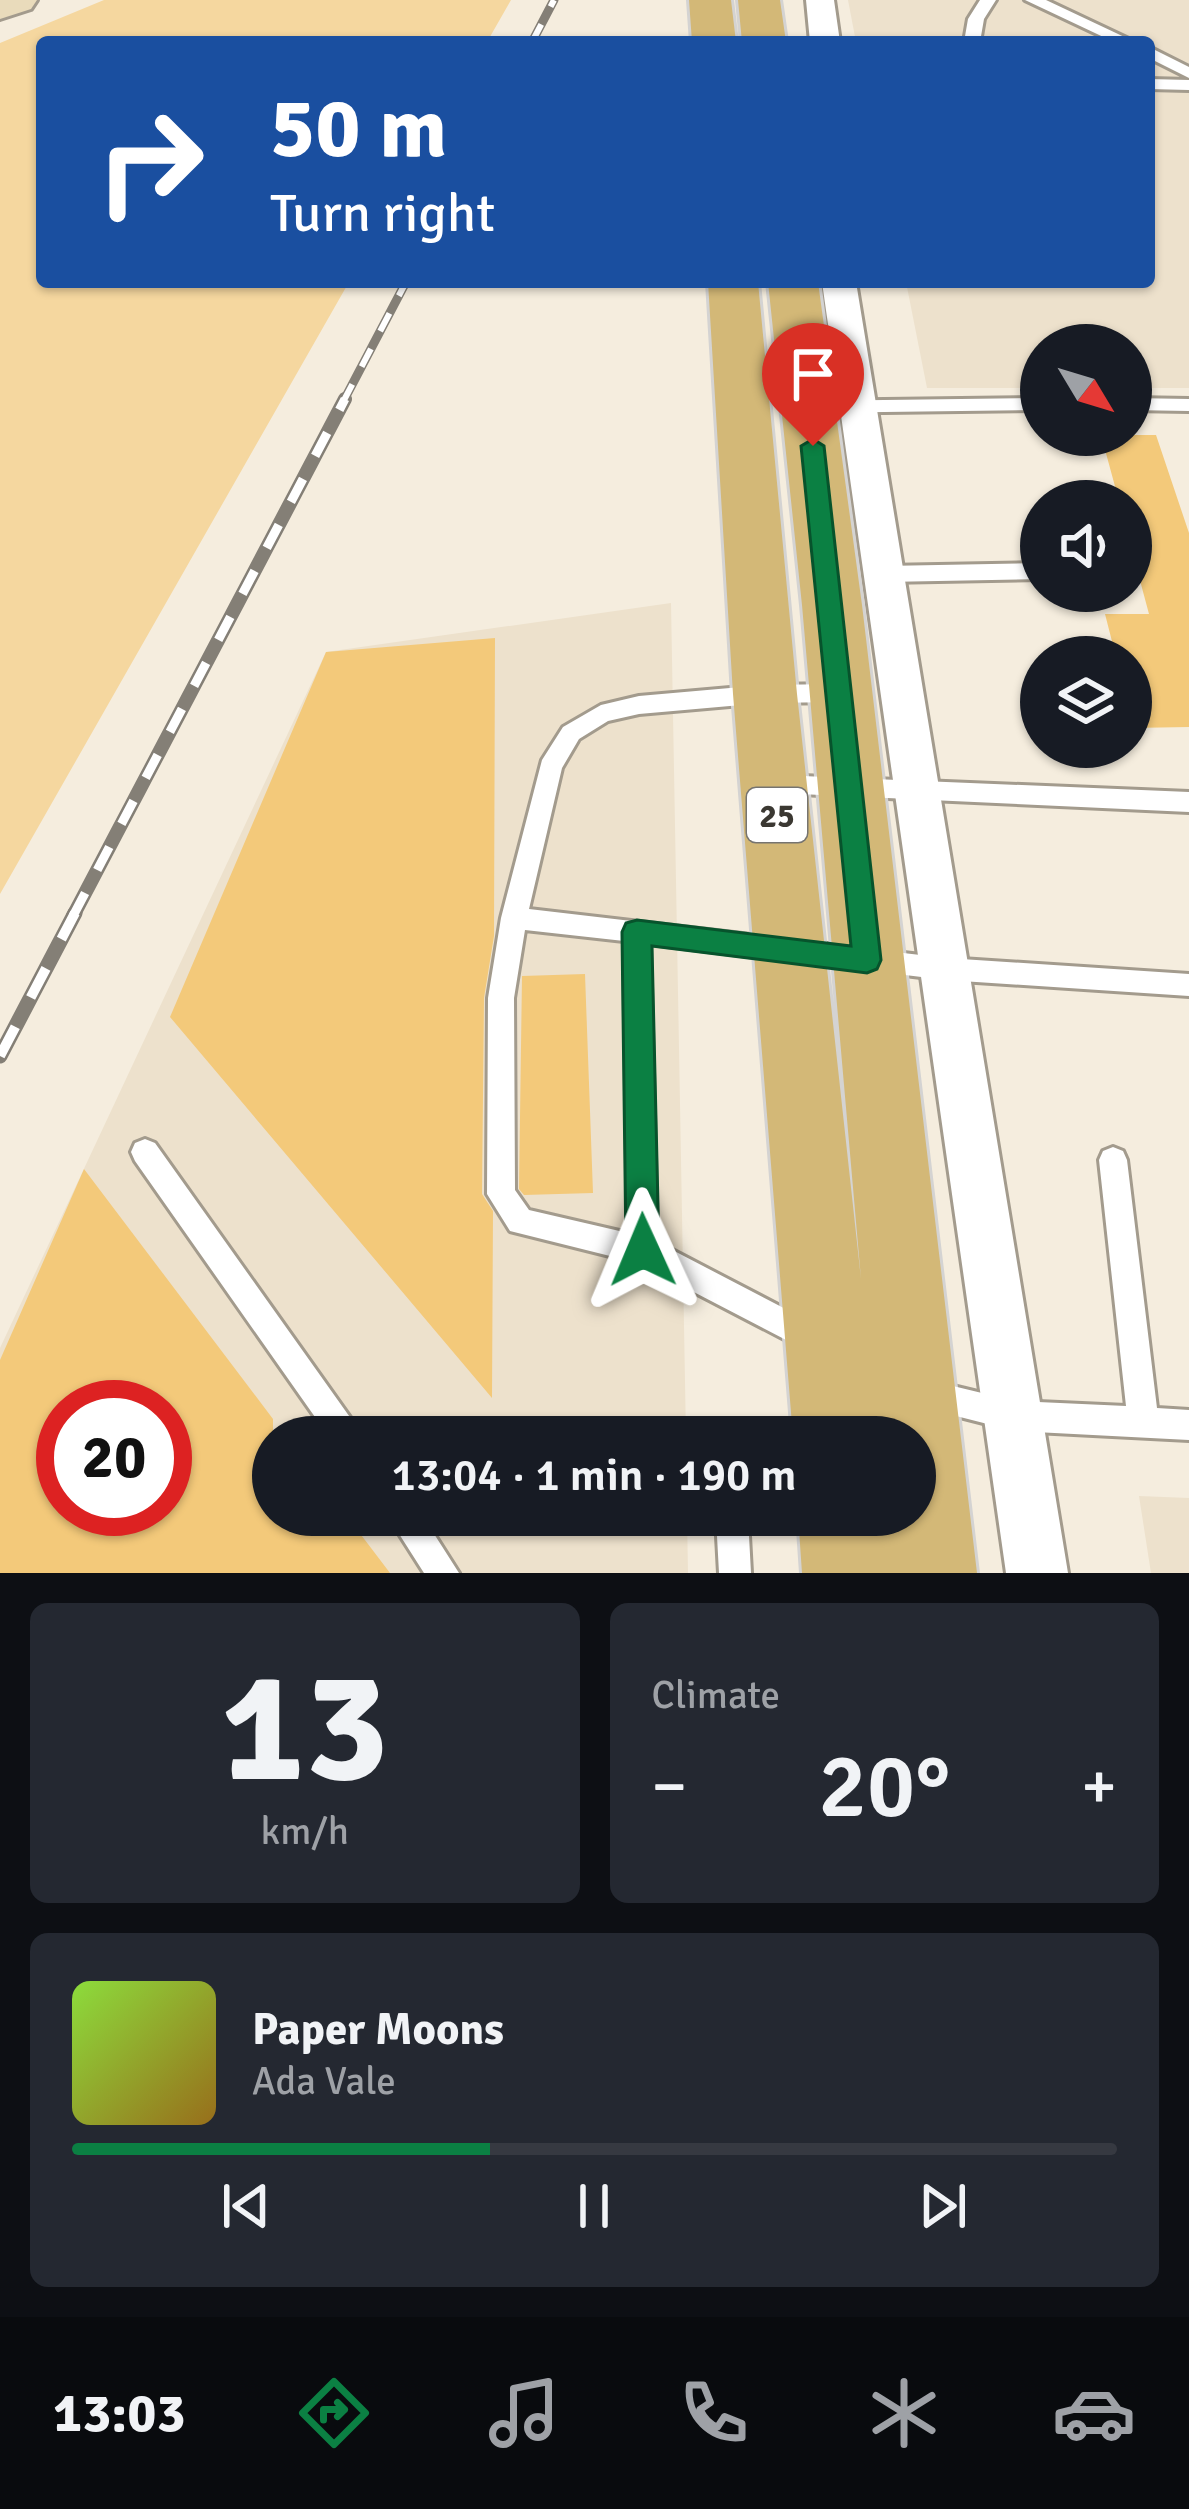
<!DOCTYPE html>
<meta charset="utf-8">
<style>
body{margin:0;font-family:Signika,sans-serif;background:#242831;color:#f1f3f6;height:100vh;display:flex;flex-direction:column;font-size:45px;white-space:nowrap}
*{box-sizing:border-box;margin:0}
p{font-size:39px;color:#9ea1a6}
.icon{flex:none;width:66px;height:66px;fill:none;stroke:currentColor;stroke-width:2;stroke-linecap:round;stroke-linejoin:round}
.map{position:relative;height:1573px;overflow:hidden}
.details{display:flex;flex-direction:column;gap:30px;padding:30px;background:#0d0f14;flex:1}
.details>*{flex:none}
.banner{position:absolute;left:36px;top:36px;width:1119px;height:252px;border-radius:12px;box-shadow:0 3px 9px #0004;background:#1a4fa0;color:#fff;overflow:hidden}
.needle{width:78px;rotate:128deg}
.tools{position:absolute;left:1020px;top:324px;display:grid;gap:24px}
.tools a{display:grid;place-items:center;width:132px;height:132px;border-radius:50%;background:#171b24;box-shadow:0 3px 9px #0004;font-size:60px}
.speed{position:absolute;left:36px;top:1380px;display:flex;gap:24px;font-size:60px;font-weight:700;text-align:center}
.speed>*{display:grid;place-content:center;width:156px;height:156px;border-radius:50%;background:#171b24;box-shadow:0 3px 9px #0004;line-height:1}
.speed .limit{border:18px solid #d22;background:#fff;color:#111}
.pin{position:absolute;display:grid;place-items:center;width:102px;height:102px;color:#fff;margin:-123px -51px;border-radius:50% 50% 50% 0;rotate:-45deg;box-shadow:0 0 12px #0007}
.pin .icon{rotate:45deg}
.me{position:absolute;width:132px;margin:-66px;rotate:359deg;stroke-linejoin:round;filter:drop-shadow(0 0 9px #0008)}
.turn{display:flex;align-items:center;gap:42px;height:252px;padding:0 36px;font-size:54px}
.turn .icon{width:156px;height:156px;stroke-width:2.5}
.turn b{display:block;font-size:84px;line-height:102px}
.big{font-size:90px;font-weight:600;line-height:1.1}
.details .tile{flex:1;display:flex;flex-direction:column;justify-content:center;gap:18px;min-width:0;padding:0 42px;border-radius:18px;background:#242831}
.details .dial{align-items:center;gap:0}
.dial b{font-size:156px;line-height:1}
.song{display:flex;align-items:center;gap:36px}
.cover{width:144px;height:144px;border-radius:18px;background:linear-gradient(135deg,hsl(90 70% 55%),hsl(40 70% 35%))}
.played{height:12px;border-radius:6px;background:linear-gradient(90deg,#0b8043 40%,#363941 40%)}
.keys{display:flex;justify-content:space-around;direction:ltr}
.heat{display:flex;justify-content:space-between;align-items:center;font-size:66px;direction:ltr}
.details .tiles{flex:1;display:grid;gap:30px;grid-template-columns:1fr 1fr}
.tile:last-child{grid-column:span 2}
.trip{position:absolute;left:252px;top:1416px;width:684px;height:120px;border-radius:60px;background:#171b24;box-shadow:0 3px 9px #0004;font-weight:600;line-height:120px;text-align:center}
.tabs{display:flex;height:192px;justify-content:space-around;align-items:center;background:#090b0e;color:#9ea1a6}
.tabs .icon{width:84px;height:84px}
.tabs .selected{color:#0b8043}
.tabs b{font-size:54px;color:#f1f3f6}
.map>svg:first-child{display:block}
</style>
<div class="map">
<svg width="1189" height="1573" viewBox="0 0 1189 1573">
<rect width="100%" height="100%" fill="#f5edde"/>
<path fill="#ede1cc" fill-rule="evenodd" d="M848,0H1189V388H1131V345H1041V388H927L906,282H1149V42H856Z
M671,603L686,1437H273V1515H687L688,1573H0V1348L326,652ZM63,1407H165V1509H63Z
M1139,1496L1189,1498V1573H1151Z"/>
<path fill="#f5d79f" d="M104,0H511L487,42H42V282H349L0,894V43Z"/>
<path fill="#f3c97a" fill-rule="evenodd" d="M1101,435H1156L1189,533V727L1131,728V657H1116L1105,614H1149L1131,547V501H1119Z
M495,638L494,936L484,998L482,1194L493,1211L492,1398L170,1017L326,652Z
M585,974L593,1193L524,1195L519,1189L522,976Z
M84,1169L273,1419V1515H346L390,1573H0V1360ZM63,1407H165V1509H63Z"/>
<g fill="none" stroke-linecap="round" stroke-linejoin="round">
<g stroke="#a39b8d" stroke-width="6">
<path id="lane" d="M980,0H996L984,19L980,42H964L968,19Z
M1025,0H1046L1135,42H1114Z
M1149,47L1189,67V78L1149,58Z
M1149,79L1189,80V90L1149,89Z
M1041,398V410L808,413L798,407L808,401Z
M1131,398L1189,399V411L1131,410Z
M1041,563V579L885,582L874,574L885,566Z
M840,684L851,693L840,702L765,703L639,714L608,721L579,739L562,768L529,909L946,958L1189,974V996L946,980L650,944L657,1242L824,1329L828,1339L824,1349L813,1354L638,1263L510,1231L487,1194L488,998L501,918L542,760L563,727L601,705L639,696L765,685ZM525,930L624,941L628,1233L529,1210L515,1190L514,998Z
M778,775L1189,792V812L778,793L770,791L766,784L770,777Z
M145,1139L155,1143L364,1437H329L135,1161L131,1152L135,1143Z
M1113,1147L1123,1151L1127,1160L1157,1408L1189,1410V1440L1015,1431L913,1405L909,1394L913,1383L924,1379L1015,1401L1126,1406L1099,1160L1103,1151Z
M387,1515H422L459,1573H424Z
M722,1515H754L749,1536L751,1573H719L717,1536Z"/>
</g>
<g stroke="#a39b8d" stroke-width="6">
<path id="street" d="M806,0H834L840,42H810Z
M822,282H856L1068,1573H1006Z"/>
</g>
<g stroke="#a39b8d" stroke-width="6">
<path id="secondary" d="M0,0H37L31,9L0,19Z"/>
</g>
<g stroke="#d4d3d2" stroke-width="6">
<path id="primary" d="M689,0H731L736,42H692Z
M738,0H780L786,42H742Z
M708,282H758L797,694L861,1279L802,605L768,282H818L862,605L977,1573H802L798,1515H915V1437H793L733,694Z"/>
</g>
<use href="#lane" fill="#fff" fill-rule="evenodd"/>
<use href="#street" fill="#fff" fill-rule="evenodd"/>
<use href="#secondary" fill="#e9dbbb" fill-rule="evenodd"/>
<use href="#primary" fill="#d3b877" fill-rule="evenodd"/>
<g stroke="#847f76" stroke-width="9">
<path id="rail-far2" d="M532,42L554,0
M343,402L406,282"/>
</g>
<g stroke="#847f76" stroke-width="14">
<path id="rail-far1" d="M73,916L345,399"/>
</g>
<g stroke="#847f76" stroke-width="15">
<path id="rail" d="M0,1056L75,913"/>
</g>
<use href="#rail-far2" stroke="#fff" stroke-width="6" stroke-dasharray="20" stroke-linecap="butt"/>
<use href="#rail-far1" stroke="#fff" stroke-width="9" stroke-dasharray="26" stroke-linecap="butt"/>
<use href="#rail" stroke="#fff" stroke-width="10" stroke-dasharray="33" stroke-linecap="butt"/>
</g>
<path fill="#0b8043" stroke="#07532c" stroke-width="3" d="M813,439L824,446L881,960L877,969L867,973L652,946L659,1250L655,1262L643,1266L631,1262L626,1250L622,932L626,923L637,920L851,946L801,446Z"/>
<g text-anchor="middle" stroke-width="9" stroke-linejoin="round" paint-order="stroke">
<rect fill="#fff" stroke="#767470" stroke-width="3" x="747" y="788" width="60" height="54" rx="9"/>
<g font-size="33" font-weight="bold" fill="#3b3832">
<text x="777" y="827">25</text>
</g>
</g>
</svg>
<div class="tools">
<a><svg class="needle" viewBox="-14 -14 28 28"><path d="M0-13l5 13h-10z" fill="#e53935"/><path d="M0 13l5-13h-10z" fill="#9ea1a6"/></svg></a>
<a><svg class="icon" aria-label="sound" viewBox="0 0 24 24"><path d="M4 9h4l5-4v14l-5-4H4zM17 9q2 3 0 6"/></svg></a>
<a><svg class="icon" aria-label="layers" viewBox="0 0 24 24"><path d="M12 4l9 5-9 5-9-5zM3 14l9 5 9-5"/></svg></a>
</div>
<div class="speed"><div class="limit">20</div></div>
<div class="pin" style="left:813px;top:446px;background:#d93025"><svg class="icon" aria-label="arrive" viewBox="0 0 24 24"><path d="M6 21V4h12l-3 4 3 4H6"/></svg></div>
<svg class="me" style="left:643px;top:1250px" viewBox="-20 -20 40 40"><path d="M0-17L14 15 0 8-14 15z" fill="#0b8043" stroke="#fff" stroke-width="4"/></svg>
<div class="trip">13:04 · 1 min · 190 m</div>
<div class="banner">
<div class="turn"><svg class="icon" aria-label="right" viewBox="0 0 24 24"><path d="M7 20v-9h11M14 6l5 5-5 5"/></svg><div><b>50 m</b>Turn right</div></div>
</div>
</div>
<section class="details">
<div class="tiles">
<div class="tile dial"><b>13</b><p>km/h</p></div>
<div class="tile"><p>Climate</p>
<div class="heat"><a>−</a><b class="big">20°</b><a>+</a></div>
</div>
<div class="tile">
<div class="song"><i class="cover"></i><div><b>Paper Moons</b><p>Ada Vale</p></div></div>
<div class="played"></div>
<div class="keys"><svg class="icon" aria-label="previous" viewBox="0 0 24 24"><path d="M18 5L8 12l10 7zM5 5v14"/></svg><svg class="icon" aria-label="pause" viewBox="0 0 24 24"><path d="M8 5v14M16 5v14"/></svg><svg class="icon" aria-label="next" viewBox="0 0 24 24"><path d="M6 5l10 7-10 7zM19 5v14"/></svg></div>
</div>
</div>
</section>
<nav class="tabs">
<b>13:03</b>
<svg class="icon selected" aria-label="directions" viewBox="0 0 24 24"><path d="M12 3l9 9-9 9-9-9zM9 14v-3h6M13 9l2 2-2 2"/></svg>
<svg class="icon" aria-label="music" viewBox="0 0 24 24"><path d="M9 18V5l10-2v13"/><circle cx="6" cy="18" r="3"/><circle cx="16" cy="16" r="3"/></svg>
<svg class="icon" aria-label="phone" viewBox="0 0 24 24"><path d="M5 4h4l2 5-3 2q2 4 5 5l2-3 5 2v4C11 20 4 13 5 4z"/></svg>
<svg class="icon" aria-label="climate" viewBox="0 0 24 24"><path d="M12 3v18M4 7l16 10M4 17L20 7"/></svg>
<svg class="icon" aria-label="car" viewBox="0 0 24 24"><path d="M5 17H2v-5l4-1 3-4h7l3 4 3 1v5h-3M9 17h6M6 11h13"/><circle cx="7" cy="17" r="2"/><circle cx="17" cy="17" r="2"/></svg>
</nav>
